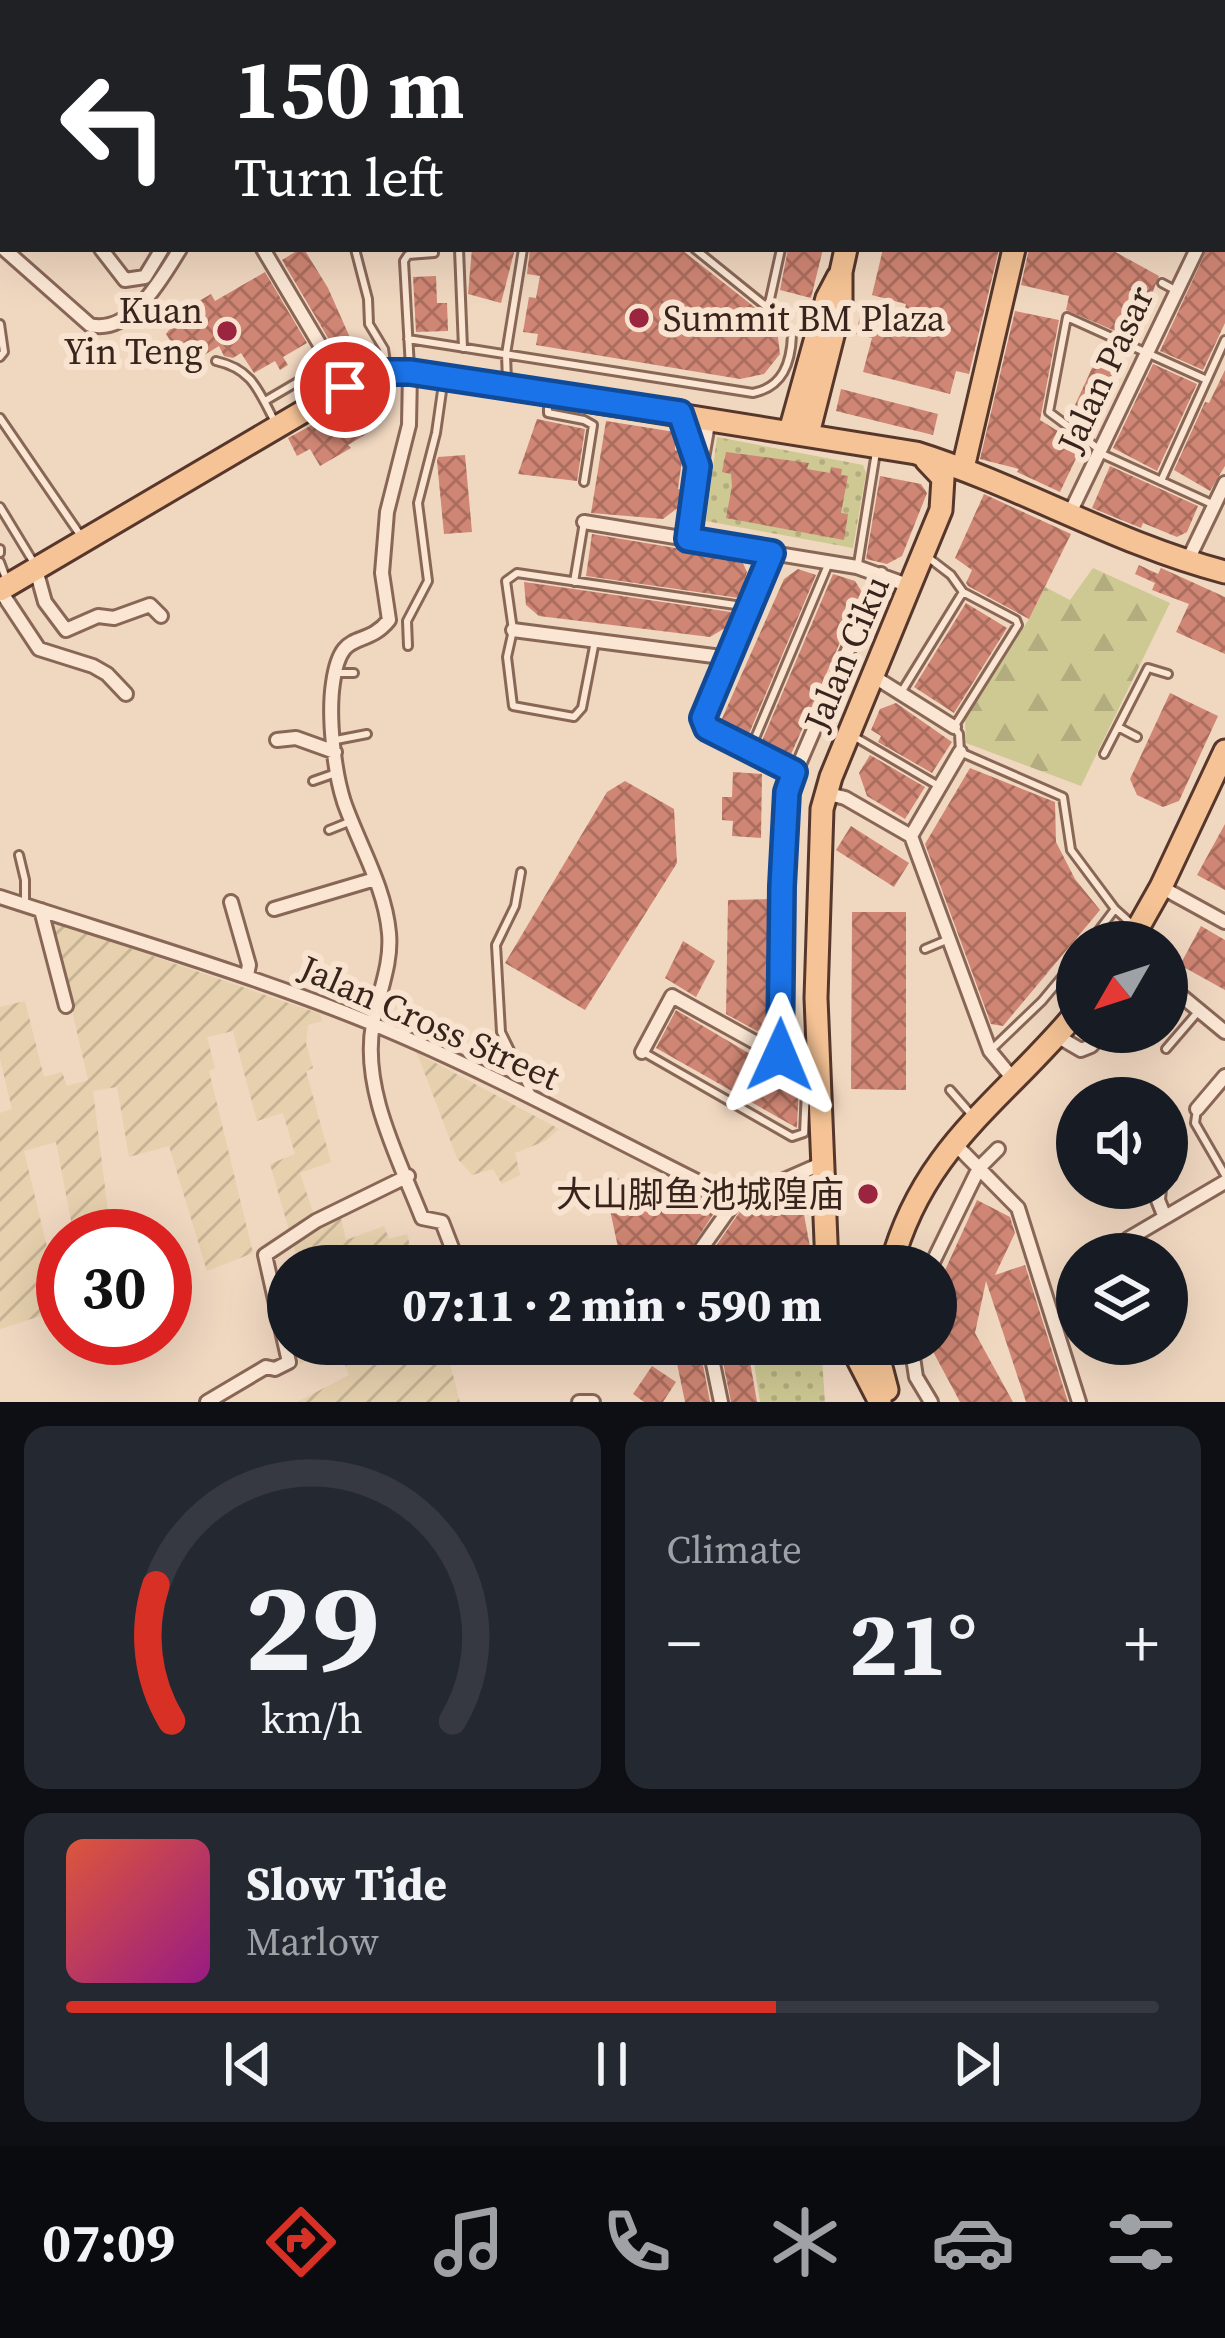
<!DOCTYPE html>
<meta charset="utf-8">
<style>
body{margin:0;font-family:"Source Serif 4","Noto Sans SC",serif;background:#242831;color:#f1f3f6;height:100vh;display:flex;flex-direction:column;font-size:45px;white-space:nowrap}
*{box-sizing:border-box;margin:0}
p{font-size:39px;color:#9ea1a6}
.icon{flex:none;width:66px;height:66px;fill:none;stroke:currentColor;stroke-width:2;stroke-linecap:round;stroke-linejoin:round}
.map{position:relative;height:1402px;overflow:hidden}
.sheet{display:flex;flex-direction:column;gap:24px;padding:24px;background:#0d0f14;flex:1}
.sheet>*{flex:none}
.hud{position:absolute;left:0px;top:0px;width:1227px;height:252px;box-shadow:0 12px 48px #0002;background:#202124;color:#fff;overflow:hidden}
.needle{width:78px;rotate:231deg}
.controls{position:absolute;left:1056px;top:921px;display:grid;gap:24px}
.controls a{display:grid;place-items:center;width:132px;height:132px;border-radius:50%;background:#171b24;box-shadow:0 12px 48px #0002;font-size:60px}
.speed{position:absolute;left:36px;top:1209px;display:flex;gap:24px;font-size:60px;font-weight:700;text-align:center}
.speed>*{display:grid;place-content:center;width:156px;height:156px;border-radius:50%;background:#171b24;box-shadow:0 12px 48px #0002;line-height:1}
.speed .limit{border:18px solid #d22;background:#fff;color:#111}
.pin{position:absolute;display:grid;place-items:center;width:102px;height:102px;color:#fff;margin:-51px;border:6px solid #fff;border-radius:50%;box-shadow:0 3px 12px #0007}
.me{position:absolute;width:132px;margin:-66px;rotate:1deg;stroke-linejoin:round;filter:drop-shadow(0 0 9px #0008)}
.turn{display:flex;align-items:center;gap:42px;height:252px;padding:0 36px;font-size:54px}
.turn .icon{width:156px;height:156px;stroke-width:2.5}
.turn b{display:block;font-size:84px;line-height:102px}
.big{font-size:90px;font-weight:800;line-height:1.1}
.sheet .widget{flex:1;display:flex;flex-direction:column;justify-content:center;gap:18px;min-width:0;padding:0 42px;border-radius:24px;background:#242831}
.sheet .dial{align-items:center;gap:0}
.dial svg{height:312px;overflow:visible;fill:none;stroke:#363941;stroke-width:7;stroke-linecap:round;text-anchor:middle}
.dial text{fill:#f1f3f6;stroke:none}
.song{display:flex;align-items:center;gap:36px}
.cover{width:144px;height:144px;border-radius:18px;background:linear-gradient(135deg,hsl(10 70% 55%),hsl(310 70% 35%))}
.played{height:12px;border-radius:6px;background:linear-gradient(90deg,#d93025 65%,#363941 65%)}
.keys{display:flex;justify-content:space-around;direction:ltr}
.heat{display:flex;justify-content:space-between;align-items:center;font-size:66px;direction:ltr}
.sheet .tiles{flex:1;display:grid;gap:24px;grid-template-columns:1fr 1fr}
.widget:last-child{grid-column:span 2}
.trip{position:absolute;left:267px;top:1245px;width:690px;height:120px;border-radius:60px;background:#171b24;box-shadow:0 12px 48px #0002;font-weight:800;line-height:120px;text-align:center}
.tabs{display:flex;height:192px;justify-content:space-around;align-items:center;background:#090b0e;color:#9ea1a6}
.tabs .icon{width:84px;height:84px}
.tabs .selected{color:#d93025}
.tabs b{font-size:54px;color:#f1f3f6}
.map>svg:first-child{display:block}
</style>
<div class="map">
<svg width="1225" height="1402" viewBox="0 0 1225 1402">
<defs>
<pattern id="farmland-furrows" width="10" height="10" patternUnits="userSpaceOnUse" patternTransform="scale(3)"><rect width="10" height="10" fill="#e6d0ad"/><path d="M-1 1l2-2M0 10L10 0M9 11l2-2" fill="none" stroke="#c6b294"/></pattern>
<pattern id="green-dots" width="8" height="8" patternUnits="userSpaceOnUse" patternTransform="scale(3)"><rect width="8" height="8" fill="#cec893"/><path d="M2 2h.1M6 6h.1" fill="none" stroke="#b2ac7e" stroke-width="1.8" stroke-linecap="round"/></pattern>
<pattern id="forest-firs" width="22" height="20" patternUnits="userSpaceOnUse" patternTransform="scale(3)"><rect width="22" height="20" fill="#cec893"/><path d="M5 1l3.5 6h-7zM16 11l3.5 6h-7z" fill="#b2ac7e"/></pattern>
<pattern id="building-cross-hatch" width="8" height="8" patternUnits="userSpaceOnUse" patternTransform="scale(3)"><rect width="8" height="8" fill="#d08674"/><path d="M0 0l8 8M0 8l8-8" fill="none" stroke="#aa6d5e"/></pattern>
</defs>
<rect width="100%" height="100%" fill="#f0d7c0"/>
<path fill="url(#farmland-furrows)" d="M57,923L320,1014L322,1021L308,1025L306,1043L313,1068L306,1071L331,1162L300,1173L318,1227L341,1218L346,1240L384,1226L389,1239L407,1234L415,1266H311L309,1261L299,1265L270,1164L295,1154L283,1113L257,1121L233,1031L207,1037L215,1068L209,1071L253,1253L207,1271L169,1146L129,1157L117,1087L93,1091L111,1236H74L56,1142L24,1151L62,1309L0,1329V1113L12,1109L0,1059V1007L25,1001L44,1077L62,1072L67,1086L88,1080L53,927Z
M417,1053L559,1129L545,1141L515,1153L520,1175L502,1184L493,1169L472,1175L457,1158Z
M293,1344H376L384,1365L415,1356L412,1344H445L460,1402H297L349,1375L338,1347L300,1364Z"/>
<path fill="url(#green-dots)" d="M717,437L863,465L866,473L853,548L706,521Z
M751,1344H821L825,1402H760Z"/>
<path fill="url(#forest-firs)" d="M1093,568L1170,603L1081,786L966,743L965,719L1029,619L1045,587L1070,600Z"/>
<path fill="url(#building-cross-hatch)" d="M300,249H304L328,288L359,358L344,365L282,260Z
M472,249H515L501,303L468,294Z
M530,249L682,250L762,313L777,329L780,354L764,374L740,379L536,345L538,334L523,332L529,297L536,298L540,276L527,274Z
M788,249H823L811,298L780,290Z
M883,249H999L969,374L956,371L950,394L863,372L872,338L856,334L860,316L901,326L906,304L872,295Z
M1029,249H1110L1159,276L1134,339L1066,310L1069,296L1021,285Z
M1207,249H1225V323L1203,370L1160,351Z
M265,272L307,343L283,357L288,365L280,370L275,361L254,373L241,353L233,358L224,356L219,346L193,362L190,357L183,361L166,334L169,330L199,312L194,304L211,294L215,301Z
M436,276L437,303H447L448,331L416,332L413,277Z
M1015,311L1059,320L1040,420L1082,446L1060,492L1017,472L1019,469L980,459Z
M1104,342L1128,353L1090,433L1069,418Z
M1153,364L1197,384L1157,471L1113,448Z
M1225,370V466L1210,491L1174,470L1205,402L1209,403Z
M841,389L938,414L933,435L836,411Z
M369,394V415L362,421L368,433L348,445L351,448L320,466L310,449L297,456L288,438Z
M537,419L585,429L577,481L518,474Z
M606,421L675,432V450L683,453L678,489L682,490L679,507L663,519L591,513Z
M726,452L809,463L807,469L830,473L831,467L842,469L841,475L848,476L841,513L848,514L844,540L726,518L732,486L731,474L722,472Z
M465,455L472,532L444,534L437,461L438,457Z
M1110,466L1198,506L1187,532L1177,537L1143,523L1141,528L1092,508Z
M880,476L921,484L927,493L902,556L887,564L866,559Z
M984,494L1071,534L1029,619L968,586L966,583L972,570L955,558Z
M592,534L741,559L747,572L739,598L586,576Z
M1139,565L1158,574L1161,568L1225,597V654L1176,632L1189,604L1152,590L1155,583L1135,574Z
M798,569L816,575L748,736L720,723L784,579Z
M833,574L855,581L862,592L789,759L761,743Z
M524,582L574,589L731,612L725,628L710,637L539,616L526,605Z
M966,603L1007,628L954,713L914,687Z
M1170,693L1218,716L1179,801L1163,807L1137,795L1130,779Z
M896,703L952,742L932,773L878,742L881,736L871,730L880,709Z
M870,755L925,787L905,819L867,796L859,773Z
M970,768L1055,802L1056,842L1075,879L1100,910L1003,1026L991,1024L925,844Z
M733,772L762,774L761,838L732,836L733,821L722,820V797H732Z
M625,781L674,809L677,863L585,1010L505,963L607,792Z
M1225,824V890L1197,875Z
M851,826L909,863L894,887L836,850Z
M772,899L769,1024L757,1031L726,1014L728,900Z
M852,912H906V1090L851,1089Z
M1201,926L1225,940V990L1180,965Z
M683,941L715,961L696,997L665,978Z
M676,1010L799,1083L797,1128L656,1048Z
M618,1178L623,1182L628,1200L682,1185L720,1204L679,1266H622L604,1182Z
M800,1193L810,1247L771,1266H702L741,1210Z
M977,1200L1010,1217L1015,1233L995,1275L1025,1265L1068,1402H1026L986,1281L975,1333L1013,1402H960L929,1344H936V1290Z
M673,1344H708L701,1355L710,1402H685Z
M714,1344H747L757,1402H731L721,1352Z
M652,1366L676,1382L663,1402H644L633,1394Z"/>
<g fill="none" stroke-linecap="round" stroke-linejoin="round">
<g stroke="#896757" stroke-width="12">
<path id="service" d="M375,0L376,3
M507,0L508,3
M777,0L780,3
M842,3L843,0
M976,3L977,0
M1133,3V0
M1224,26H1225
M355,249L368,299L369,324L384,349L387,369
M459,249L463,348
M1162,283L1175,290
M768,308L781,249
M0,324L4,352L0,357
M408,339L753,393C783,387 791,363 792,335L768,308L695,249
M216,361C253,369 259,392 276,424
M410,368L404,261L408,255L434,253
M507,382L506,354L523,249
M265,401L311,374L332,390
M548,402V413L584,420L593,425L584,482
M0,418L83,539
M1100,450L1049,412L1067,317L1207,380
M1102,454L1212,504
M1161,481L1225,340
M0,507L34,563
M0,549V553
M925,555L951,575L963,592L1016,620L1018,625L954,727L959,734L960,752L1063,797L1071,850L1115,909L1135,927
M0,562L7,581
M858,564L876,452
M574,582L584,522
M595,641L582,708L574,717L513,706L507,657L513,630L506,581L517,573L749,607
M408,646L407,621L428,581L418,503L436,433L443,384
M336,673H354
M902,691L963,592
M703,718L707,728L794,772
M1118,727L1137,737
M855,737L937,785
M336,740L367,734
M750,750L828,565
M1104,754L1148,668L1168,674
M313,781L336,773
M329,830L349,822
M19,855L25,880V902
M521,872L515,906L496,945L501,1032L532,1095
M1090,942L1115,909
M925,949L949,939
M992,1049L1042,1001L1077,959
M1166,1049L1197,1013
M645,1053L792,1137L804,1133L807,1070
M950,1090L971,1114
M1197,1109L1195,1123L1225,1175"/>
</g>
<g stroke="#896757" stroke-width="18">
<path id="minor" d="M42,0L45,3
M300,0L302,3
M438,0L440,3
M573,0L575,3
M96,3L102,0
M1211,3L1212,0
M0,30L3,28
M0,54L3,52
M0,83L3,81
M0,122L3,126
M1224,147L1225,148
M1224,208L1225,207
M4,249L90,325C131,335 162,278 180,249
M101,249L125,280L145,277L162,249
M263,249L345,387
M410,372L409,425L387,512L384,549L382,573L389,620C364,651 341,625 333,683C328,716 334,771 344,802C359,845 385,887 389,933C392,965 378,994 373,1024C361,1089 399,1159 422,1218L442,1222L459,1266
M681,416L698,465
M1069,515L1197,249
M584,522L857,567L910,586
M688,539L709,418
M1187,562L1225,483
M35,566L45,602L66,630L98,616L114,618L150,605L161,616
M0,590L39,649L93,666L107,674L126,694
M513,630L729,658
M873,676L954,727
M703,718L772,553
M277,740L296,738L335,752
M825,793L845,798L911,836
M911,836L990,1051L1014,1080
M911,836L960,752
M1161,887L1225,922
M0,897C125,938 251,974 373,1024C494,1074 609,1138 727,1196L750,1195L823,1163
M231,902L249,965L247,975
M274,909L375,879
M41,910L66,1006
M1167,984L1225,1032
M1057,1036L1081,1050L1091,1046L1104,1032
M642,1052L672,996L818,1077
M780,1055L787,792L881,574
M1197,1109L1225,1076
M954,1143L1018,1208L1079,1402
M1167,1177L1170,1175
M1159,1188L1158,1200L1164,1215
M1128,1239L1225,1182
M689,1266L738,1197
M931,1266L979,1168L998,1149
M911,1344L916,1377L931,1402
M711,1354L721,1402
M207,1402L266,1367L275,1369L289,1362L265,1255L316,1221L408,1176
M579,1402H593"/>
</g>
<g stroke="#57372c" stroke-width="27">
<path id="primary" d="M907,3L908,0
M1070,3V0
M790,431L827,298L838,277
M808,434L841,304V272L846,249
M963,468L1014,249
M0,590L345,387L387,372H410L916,453C1021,486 1117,544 1225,572
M1130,942L1161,887L1225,751
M827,1266L816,998L822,809L831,777L941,510L943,478L926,460
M891,1266C923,1146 1003,1101 1077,1012
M850,1344L880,1402
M875,1344L887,1390"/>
</g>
<use href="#service" stroke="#fae6d3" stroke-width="6"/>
<use href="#minor" stroke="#fae6d3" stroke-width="12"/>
<use href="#primary" stroke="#f5c395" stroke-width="21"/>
</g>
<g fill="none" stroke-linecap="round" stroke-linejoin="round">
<g stroke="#114b97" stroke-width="30">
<path id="route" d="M345,387L387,372H410L680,413L698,466L688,539L772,553L703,718L707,728L794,772L787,792L782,886L780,1055"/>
</g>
<use href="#route" stroke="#1a73e8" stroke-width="21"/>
</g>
<g fill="#9b243e" stroke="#f7e3cf" stroke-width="4.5">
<circle cx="639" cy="318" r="12"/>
<circle cx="227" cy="331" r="12"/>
<circle cx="868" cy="1194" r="12"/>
</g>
<g text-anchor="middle" stroke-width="12" stroke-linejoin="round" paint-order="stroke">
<g font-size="36" fill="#38241c" stroke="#f7e3cf" text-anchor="end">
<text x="203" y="323">Kuan<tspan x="203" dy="41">Yin Teng</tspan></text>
<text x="663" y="331" text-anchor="start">Summit BM Plaza</text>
<text x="844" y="1207">大山脚鱼池城隍庙</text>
</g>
<g font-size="36" fill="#38241c" stroke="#f7e3cf">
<text transform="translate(1105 369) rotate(-65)" y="13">Jalan Pasar</text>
<text transform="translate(846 653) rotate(-67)" y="13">Jalan Ciku</text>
<text transform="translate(430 1022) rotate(24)" y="13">Jalan Cross Street</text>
</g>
</g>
</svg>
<div class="controls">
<a><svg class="needle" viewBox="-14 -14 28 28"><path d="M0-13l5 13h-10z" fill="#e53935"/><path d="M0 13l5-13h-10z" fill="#9ea1a6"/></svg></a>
<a><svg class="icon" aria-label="sound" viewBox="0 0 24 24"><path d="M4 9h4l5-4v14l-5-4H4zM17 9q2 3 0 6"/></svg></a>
<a><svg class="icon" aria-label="layers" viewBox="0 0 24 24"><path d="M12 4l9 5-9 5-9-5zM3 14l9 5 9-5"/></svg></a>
</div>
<div class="speed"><div class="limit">30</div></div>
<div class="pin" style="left:345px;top:387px;background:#d93025"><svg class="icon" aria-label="arrive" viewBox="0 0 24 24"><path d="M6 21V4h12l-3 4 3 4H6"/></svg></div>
<svg class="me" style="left:780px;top:1055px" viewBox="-20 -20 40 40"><path d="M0-17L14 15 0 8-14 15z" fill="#1a73e8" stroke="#fff" stroke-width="4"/></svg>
<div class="trip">07:11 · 2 min · 590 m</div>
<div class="hud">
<div class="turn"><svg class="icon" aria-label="left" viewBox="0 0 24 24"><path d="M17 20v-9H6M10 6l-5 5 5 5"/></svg><div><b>150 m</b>Turn left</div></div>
</div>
</div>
<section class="sheet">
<div class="tiles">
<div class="widget dial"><svg viewBox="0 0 100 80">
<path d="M14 69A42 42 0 1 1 86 69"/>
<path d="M14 69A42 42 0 0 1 10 34" stroke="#d93025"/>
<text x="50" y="56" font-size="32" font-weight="700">29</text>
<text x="50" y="72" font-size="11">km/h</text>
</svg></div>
<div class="widget"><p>Climate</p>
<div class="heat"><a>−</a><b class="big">21°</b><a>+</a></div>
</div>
<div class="widget">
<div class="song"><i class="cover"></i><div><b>Slow Tide</b><p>Marlow</p></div></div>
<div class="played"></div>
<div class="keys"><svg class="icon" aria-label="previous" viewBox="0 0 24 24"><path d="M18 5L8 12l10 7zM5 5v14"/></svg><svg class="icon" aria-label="pause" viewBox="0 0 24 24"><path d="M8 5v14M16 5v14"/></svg><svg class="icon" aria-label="next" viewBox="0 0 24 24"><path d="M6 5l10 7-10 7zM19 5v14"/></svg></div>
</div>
</div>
</section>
<nav class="tabs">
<b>07:09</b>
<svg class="icon selected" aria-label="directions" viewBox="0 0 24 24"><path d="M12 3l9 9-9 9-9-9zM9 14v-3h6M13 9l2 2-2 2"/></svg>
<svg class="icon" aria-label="music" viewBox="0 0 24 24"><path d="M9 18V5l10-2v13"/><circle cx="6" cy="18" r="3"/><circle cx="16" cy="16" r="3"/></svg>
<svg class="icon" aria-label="phone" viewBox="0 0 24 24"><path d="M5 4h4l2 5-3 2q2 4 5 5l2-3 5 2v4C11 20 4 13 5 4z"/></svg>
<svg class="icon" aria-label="climate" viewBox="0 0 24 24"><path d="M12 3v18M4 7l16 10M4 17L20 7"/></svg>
<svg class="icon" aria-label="car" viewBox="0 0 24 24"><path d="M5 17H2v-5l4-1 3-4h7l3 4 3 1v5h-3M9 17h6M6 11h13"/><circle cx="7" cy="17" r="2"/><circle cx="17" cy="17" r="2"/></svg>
<svg class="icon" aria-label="filters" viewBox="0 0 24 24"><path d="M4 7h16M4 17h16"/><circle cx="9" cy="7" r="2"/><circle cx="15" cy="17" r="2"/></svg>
</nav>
